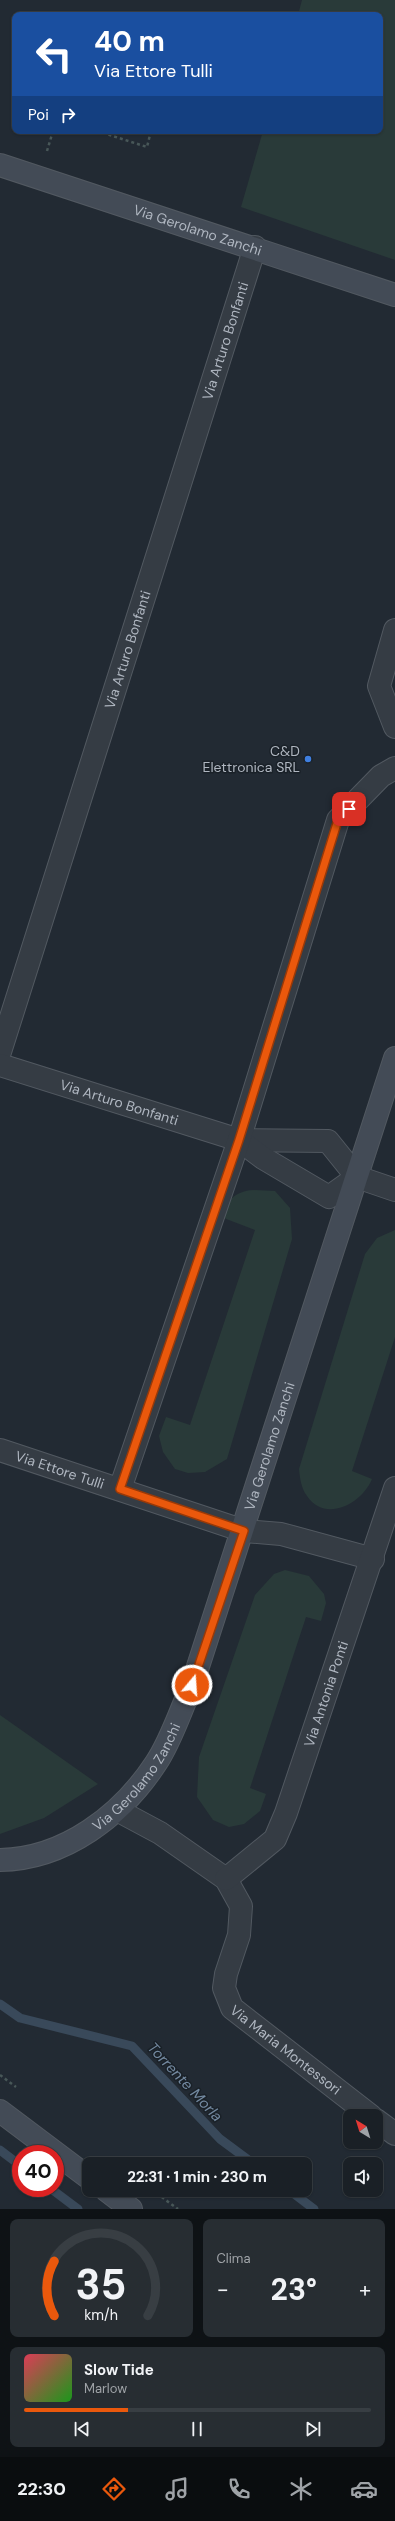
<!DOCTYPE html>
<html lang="it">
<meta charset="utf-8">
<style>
body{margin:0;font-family:"DM Sans",sans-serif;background:#272d32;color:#f1f3f6;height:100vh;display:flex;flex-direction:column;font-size:15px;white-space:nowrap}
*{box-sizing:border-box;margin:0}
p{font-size:13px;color:#9fa3a7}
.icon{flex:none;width:22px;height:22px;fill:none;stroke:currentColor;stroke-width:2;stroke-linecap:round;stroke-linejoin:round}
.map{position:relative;height:2209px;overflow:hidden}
.sheet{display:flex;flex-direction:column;gap:10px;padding:10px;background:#0e1215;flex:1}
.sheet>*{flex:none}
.guide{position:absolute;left:12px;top:12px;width:371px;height:122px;border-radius:8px;box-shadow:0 1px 3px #0004,0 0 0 1px #383e43;background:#1a4fa0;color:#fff;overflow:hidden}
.needle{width:26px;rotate:322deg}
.tools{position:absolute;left:343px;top:2109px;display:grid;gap:8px}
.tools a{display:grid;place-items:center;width:40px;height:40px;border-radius:8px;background:#1a2026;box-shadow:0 1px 3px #0004,0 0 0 1px #383e43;font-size:20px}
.speed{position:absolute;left:12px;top:2145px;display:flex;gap:8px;font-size:20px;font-weight:700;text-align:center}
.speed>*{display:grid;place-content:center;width:52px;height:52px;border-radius:50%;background:#1a2026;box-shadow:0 1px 3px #0004,0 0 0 1px #383e43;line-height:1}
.speed .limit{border:6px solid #d22;background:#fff;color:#111}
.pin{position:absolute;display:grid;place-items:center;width:34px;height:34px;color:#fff;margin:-17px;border-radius:8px;box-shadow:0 2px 6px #0006}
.me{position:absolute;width:44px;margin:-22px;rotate:18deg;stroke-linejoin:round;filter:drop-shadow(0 0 3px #0008)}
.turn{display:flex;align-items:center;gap:14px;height:84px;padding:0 16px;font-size:18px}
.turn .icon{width:52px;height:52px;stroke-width:2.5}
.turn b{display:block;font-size:28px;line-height:34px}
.then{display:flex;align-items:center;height:38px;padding:0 16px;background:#0003;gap:8px;font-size:15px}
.big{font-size:30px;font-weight:700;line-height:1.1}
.sheet .card{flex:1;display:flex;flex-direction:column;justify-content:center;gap:6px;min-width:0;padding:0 14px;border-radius:8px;background:#272d32}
.sheet .dial{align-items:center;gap:0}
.dial svg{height:104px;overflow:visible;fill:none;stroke:#383e43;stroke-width:7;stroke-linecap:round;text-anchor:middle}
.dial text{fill:#f1f3f6;stroke:none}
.song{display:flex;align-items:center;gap:12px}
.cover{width:48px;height:48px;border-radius:6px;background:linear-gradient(135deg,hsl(350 70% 55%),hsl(120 70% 35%))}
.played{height:4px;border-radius:2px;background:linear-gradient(90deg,#ea580c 30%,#383e43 30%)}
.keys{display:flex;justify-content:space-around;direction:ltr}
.heat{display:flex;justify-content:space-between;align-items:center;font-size:22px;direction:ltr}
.sheet .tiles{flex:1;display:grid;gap:10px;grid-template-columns:1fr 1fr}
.card:last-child{grid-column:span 2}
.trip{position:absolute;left:82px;top:2157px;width:230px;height:40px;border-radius:8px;background:#1a2026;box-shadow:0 1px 3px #0004,0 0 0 1px #383e43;font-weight:700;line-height:40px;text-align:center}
.menu{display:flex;height:64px;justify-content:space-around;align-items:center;background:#0a0d0f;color:#9fa3a7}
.menu .icon{width:28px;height:28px}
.menu .active{color:#ea580c}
.menu b{font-size:18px;color:#f1f3f6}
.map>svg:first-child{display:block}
</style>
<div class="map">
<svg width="395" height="2209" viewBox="0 0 395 2209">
<rect width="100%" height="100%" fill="#222a33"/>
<path fill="#293a39" d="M302,0H395V260L241,207L263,131H380V15H298Z
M253,1190L275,1191L290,1208L292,1239L227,1459L205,1472L188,1473L175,1469L163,1452L159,1436L166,1417L190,1425L255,1230L221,1217C225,1201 236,1191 253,1190Z
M395,1230V1337L352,1471L372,1479C362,1504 325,1523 307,1496C301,1488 300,1478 299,1469L365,1254L377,1238Z
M285,1570L309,1576L324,1594L326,1603L321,1621L306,1617L250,1788L266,1794L260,1811L244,1824L229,1827L213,1820L197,1797L199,1757L255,1595L274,1574Z
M0,1715L98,1784L44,1818L0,1834Z"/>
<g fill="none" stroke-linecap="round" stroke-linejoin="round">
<path stroke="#39495a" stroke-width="9" d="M0,2004L20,2018L132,2046L220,2139L254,2164
M0,2150L21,2166
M50,2188L78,2209
M289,2190L314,2209"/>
<g stroke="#525961" stroke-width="24">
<g id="street">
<path d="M395,630L379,686L395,727"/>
<path id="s1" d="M0,1052L255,247"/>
<path id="s2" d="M0,1065L239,1140L328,1141L357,1177L395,1190"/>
<path d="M239,1140L263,1158L329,1197L357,1177"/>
<path id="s3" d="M0,1450L244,1531L281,1534L373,1559"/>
<path d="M120,1489L239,1140L338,820L381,776L395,768"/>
<path id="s4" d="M117,1810L160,1833L226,1879L241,1906L239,1935L226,1974L224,1988L232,2008L371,2116"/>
<path id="s5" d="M226,1879L275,1839L286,1813L395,1488"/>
<path d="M376,2120L395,2134"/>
</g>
</g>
<g stroke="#525961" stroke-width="24">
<g id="secondary">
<path id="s6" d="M0,165L395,295"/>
<path id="s7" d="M0,1860C65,1859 122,1815 156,1763C171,1741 181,1709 192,1685L395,1058"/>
<path d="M0,2111L89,2178"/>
<path d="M106,2190L131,2209"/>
</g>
</g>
<path stroke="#485758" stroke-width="2.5" stroke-dasharray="3 3" stroke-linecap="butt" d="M97,131L147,147L151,131
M47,151L53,131
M0,2075L16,2087
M109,2157L118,2164
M152,2190L178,2209"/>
<use href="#street" stroke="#353c44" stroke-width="22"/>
<use href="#secondary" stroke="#434b56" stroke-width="22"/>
</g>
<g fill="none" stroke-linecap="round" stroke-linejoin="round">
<g stroke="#983908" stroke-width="10">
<path id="route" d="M192,1685L244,1531L120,1489L239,1140L338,820L349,809"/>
</g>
<use href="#route" stroke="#ea580c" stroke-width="7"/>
</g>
<circle fill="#3f7fe0" stroke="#1a2128" stroke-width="1.5" cx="308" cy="759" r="4"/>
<g text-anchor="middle" stroke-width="3" stroke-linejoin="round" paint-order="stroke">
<g font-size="14" fill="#afb6c0" stroke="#1a2128">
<text dy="5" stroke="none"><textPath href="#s6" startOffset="208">Via Gerolamo Zanchi</textPath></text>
<text dy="5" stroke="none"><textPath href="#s1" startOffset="746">Via Arturo Bonfanti</textPath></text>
<text dy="5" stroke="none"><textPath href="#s1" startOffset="422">Via Arturo Bonfanti</textPath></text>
<text dy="5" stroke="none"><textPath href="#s2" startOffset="125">Via Arturo Bonfanti</textPath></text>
<text dy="5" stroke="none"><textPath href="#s7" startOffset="528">Via Gerolamo Zanchi</textPath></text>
<text dy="5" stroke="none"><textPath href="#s3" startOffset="63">Via Ettore Tulli</textPath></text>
<text dy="5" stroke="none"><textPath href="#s5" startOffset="217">Via Antonia Ponti</textPath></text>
<text dy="5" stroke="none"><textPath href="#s7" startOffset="168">Via Gerolamo Zanchi</textPath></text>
<text dy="5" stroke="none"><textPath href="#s4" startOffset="334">Via Maria Montessori</textPath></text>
</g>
<g font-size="14" fill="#afb6c0" stroke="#1a2128" text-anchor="end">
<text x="300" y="756">C&amp;D<tspan x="300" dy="16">Elettronica SRL</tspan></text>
</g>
<g font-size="15" font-style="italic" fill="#7389a0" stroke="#1a2128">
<text transform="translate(185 2082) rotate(47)" y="5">Torrente Morla</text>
</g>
</g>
</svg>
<div class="tools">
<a><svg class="needle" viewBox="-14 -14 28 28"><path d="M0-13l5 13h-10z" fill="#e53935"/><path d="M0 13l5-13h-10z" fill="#9fa3a7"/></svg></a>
<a><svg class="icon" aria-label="sound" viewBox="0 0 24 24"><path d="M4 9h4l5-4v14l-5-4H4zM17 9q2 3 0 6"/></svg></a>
</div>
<div class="speed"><div class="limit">40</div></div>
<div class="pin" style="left:349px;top:809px;background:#d93025"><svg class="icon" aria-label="arrive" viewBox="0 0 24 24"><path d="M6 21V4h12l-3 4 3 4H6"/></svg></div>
<svg class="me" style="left:192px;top:1685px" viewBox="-20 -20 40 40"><circle r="17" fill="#ea580c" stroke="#fff" stroke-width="3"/><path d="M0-11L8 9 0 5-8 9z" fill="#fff"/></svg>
<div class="trip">22:31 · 1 min · 230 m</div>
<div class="guide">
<div class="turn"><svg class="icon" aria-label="left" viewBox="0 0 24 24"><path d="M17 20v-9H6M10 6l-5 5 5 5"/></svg><div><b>40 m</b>Via Ettore Tulli</div></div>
<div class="then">Poi<svg class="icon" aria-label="right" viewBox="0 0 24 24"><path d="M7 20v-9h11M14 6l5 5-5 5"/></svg></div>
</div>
</div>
<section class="sheet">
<div class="tiles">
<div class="card dial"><svg viewBox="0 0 100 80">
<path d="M14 69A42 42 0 1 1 86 69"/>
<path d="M14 69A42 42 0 0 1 14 27" stroke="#ea580c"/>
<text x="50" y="56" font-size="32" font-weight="700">35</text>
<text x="50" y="72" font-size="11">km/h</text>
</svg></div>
<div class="card"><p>Clima</p>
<div class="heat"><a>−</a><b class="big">23°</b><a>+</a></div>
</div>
<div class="card">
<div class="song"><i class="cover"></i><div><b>Slow Tide</b><p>Marlow</p></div></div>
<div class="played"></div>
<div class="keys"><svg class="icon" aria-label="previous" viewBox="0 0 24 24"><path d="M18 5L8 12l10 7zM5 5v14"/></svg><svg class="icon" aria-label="pause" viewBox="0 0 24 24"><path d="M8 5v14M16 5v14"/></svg><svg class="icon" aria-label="next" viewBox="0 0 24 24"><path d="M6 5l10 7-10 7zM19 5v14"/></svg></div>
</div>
</div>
</section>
<nav class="menu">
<b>22:30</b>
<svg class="icon active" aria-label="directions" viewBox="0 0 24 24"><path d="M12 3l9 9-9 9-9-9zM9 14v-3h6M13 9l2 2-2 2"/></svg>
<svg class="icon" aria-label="music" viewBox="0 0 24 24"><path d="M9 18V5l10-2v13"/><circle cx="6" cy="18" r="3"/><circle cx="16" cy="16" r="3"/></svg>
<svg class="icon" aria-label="phone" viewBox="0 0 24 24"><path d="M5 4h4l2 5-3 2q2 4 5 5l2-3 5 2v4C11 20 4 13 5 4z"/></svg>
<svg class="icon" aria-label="climate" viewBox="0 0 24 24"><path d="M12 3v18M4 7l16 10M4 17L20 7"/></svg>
<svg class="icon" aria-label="car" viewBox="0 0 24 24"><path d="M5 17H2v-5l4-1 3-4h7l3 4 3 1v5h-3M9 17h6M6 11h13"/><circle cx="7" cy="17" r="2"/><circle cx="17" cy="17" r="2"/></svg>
</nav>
